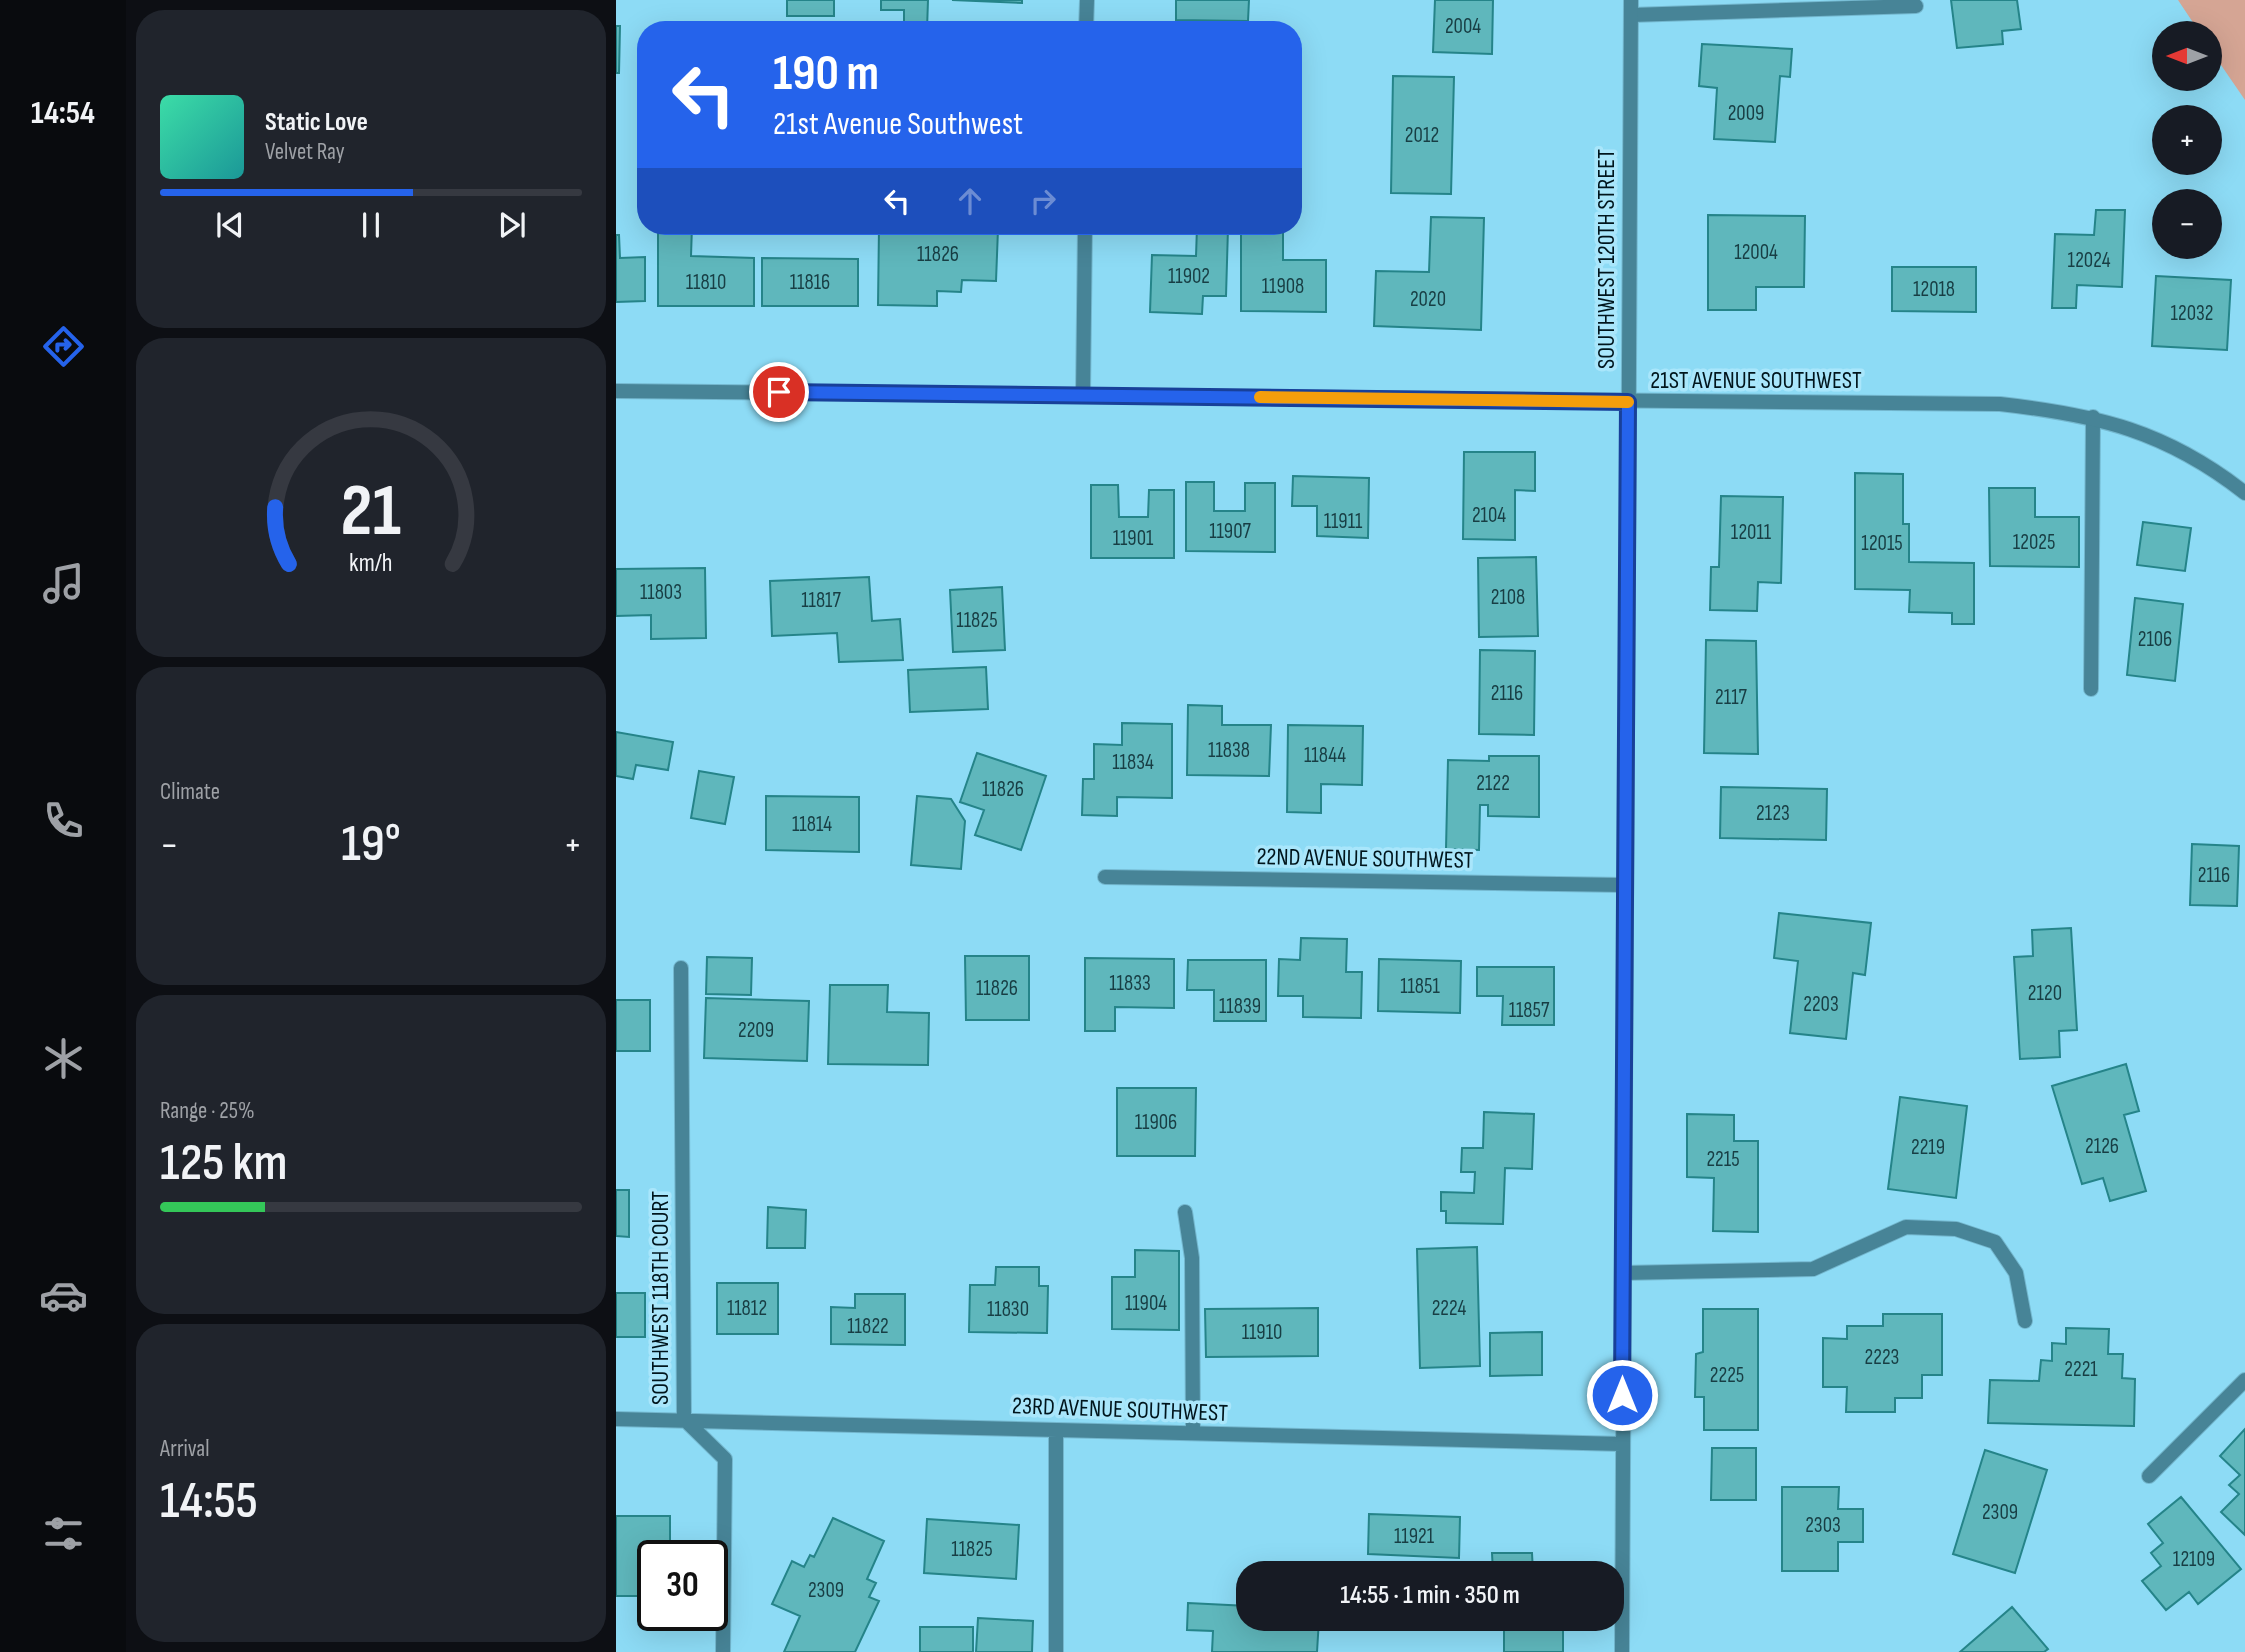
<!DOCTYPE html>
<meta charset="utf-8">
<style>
body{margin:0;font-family:"Sofia Sans Condensed",sans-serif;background:#20242c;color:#f1f3f6;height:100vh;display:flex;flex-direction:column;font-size:26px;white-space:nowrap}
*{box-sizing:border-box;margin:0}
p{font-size:23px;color:#9ea1a6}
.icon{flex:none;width:38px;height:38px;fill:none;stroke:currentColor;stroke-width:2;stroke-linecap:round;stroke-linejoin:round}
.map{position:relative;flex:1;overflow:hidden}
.side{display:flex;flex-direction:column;gap:10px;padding:10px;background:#0d0f14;width:490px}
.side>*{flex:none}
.hud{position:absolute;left:21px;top:21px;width:665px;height:214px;border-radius:28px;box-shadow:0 7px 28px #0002;background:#2563eb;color:#fff;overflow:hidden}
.needle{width:46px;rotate:270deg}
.tools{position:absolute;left:1536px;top:21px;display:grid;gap:14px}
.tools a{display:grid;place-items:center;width:70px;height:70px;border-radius:50%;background:#171b24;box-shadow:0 7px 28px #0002;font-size:35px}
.speed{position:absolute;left:21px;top:1540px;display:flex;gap:14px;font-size:35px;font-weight:700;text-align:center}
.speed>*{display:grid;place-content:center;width:91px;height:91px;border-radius:50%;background:#171b24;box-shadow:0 7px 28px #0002;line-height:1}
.speed .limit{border:4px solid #111;border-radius:10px;background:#fff;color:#111}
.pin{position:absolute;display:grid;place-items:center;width:60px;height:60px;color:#fff;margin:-30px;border:4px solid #fff;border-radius:50%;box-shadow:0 2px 7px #0007}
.me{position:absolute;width:77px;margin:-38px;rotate:0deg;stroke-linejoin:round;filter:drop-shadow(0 0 5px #0008)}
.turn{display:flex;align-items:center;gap:24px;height:147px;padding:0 21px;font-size:32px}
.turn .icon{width:91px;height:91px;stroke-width:2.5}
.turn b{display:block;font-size:49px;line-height:60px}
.lanes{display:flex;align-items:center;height:66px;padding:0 21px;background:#0003;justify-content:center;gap:35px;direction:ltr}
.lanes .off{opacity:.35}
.big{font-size:52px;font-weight:600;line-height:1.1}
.side .widget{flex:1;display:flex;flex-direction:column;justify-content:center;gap:10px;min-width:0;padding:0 24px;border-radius:28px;background:#20242c}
.side .dial{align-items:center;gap:0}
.dial svg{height:182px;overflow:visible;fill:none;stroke:#363941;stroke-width:7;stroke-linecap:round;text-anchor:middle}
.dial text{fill:#f1f3f6;stroke:none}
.song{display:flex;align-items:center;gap:21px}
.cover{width:84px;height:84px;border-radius:10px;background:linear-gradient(135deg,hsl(160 70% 55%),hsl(180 70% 35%))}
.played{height:7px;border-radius:4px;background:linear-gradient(90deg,#2563eb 60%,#363941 60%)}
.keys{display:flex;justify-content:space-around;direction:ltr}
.heat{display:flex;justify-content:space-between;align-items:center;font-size:38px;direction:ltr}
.charge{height:10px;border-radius:5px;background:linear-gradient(90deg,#34c759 25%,#363941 0)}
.trip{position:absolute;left:620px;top:1561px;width:388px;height:70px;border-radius:28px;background:#171b24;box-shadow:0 7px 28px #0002;font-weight:600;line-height:70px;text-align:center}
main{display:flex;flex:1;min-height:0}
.tab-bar{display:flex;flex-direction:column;width:126px;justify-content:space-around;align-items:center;background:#090b0e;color:#9ea1a6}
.tab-bar .icon{width:49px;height:49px}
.tab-bar .current{color:#2563eb}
.tab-bar b{font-size:32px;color:#f1f3f6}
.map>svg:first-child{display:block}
</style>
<main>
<nav class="tab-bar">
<b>14:54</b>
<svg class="icon current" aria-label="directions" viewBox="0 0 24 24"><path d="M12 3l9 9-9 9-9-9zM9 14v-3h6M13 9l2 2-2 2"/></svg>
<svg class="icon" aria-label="music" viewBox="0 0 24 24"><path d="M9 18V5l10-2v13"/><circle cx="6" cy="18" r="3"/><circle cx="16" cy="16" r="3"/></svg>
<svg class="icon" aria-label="phone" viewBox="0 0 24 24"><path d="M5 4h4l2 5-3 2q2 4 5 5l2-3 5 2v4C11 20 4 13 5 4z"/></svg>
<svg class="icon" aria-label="climate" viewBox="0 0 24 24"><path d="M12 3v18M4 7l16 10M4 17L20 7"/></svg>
<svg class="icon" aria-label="car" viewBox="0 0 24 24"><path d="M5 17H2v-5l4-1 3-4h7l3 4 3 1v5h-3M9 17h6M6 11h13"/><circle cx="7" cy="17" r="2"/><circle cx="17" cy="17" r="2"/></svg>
<svg class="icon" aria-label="filters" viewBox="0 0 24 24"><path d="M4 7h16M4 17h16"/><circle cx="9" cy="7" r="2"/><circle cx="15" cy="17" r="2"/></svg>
</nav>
<section class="side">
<div class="widget">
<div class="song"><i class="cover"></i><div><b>Static Love</b><p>Velvet Ray</p></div></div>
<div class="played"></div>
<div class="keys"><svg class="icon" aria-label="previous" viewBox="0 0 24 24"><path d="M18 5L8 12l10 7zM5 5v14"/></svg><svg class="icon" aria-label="pause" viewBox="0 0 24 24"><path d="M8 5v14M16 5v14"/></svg><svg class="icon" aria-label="next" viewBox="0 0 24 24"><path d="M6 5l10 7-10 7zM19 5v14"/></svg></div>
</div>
<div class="widget dial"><svg viewBox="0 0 100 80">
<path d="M14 69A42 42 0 1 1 86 69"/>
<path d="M14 69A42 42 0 0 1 8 44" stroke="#2563eb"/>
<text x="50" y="56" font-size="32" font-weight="700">21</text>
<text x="50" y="72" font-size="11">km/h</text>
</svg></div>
<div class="widget"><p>Climate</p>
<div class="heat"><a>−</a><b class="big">19°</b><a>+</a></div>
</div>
<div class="widget"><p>Range · 25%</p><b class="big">125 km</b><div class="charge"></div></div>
<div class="widget"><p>Arrival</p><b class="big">14:55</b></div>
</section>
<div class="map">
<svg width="1629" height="1652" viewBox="0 0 1629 1652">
<rect width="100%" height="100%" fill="#8ddbf5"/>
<path fill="#d5a594" d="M1562,0H1629V100L1594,49V33H1584Z"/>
<path fill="#5fb7bc" stroke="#258489" stroke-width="2" d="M171,0H218V16H171Z
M265,0H312L311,30H288V10H265Z
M336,0H406V3Z
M560,0H633L632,21L560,20Z
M819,0H877L876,54L817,52Z
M1335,0H1401L1405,29L1386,31L1387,44L1341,48Z
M0,26H4L3,73H0Z
M1086,44L1176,49L1174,77L1164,76L1159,142L1098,139L1101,88L1083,86Z
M777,76L838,77L835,194L775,193Z
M1480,210H1509L1506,287L1461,285L1460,308H1436L1439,234L1478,235Z
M1092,215L1189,216L1188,287H1140V310H1092Z
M815,217L868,218L865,330L758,326L760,271L813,272Z
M42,226H76L75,256L138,258V306H42Z
M625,226H667V260H710V312L625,311Z
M263,227L382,229L380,281L346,280L345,292L321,291V306L262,305Z
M581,227L612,228L610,296H587L586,314L534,312L536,255L580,256Z
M0,235H3L4,258L29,257V301L0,302Z
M146,258L242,259V306H146Z
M1276,267H1360V312L1276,311Z
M1540,276L1615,280L1611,350L1536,346Z
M848,452H919V491L899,490V540L847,539Z
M1239,473L1287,474V524H1293V562L1358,563V624H1336V613L1293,612L1294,590L1239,589Z
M677,476L753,478L752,538L701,536V506H676Z
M570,482H598V511H629V483H659V552L570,551Z
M475,485H502L503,517H532L533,490H558V558H475Z
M1373,488H1419V517H1463V567L1374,566Z
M1105,496L1167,497L1165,583L1142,582L1141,611L1094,610L1095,567H1103Z
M1527,522L1575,528L1569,571L1521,565Z
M920,557L922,636L863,637L862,558Z
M89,568L90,638L35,639V615L0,616V569Z
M253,577L256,621L284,619L287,660L223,662L221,633L156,636L154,581Z
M386,587L389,650L337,652L334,590Z
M1519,598L1567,604L1559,681L1511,675Z
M1090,640L1140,641L1142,754L1088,753Z
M864,650L919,651L918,735L863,734Z
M370,667L372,709L294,712L292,670Z
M572,705L606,706V725H655L653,776L571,775Z
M506,723L556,724V798L501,797V816L466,815L467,779H478V744L506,745Z
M672,725L747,726L746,785L705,784V813L671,812Z
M0,732L57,742L52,770L20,765L17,779L0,776Z
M361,753L430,776L405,850L359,835L368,810L344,802Z
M873,756H923V817L872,816V805H864L863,850L830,849L832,760L873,761Z
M83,771L118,777L109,824L75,818Z
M1105,787L1211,789L1210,840L1104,838Z
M150,796L243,797V852L150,850Z
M301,796L335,799L349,821L345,869L295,865Z
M1576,844L1623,846L1621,906L1574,905Z
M1163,913L1255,923L1249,975L1237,973L1230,1039L1174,1033L1182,961L1158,958Z
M1455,928L1461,1030L1443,1031L1444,1057L1404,1059L1398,957L1417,956L1416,930Z
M685,938L731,939L730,972H746L745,1018L687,1017V996H662L663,959L684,960Z
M349,956H413V1020H350Z
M91,957L136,958L135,995L90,994Z
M469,958L558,959V1008L499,1007V1031H469Z
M763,959L845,961L844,1013L762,1011Z
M572,960H650V1021H598V990H571Z
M861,967H938V1025H886L887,996H861Z
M214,985H272L271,1012L313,1013L312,1065L212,1064Z
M90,998L193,1001L191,1061L88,1058Z
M0,1000H34V1051H0Z
M1510,1064L1523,1111L1508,1115L1530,1191L1494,1201L1487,1178L1466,1184L1436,1086Z
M501,1088H580L579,1156H501Z
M1284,1097L1351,1106L1340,1198L1272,1189Z
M868,1112L918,1114L916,1169L889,1168L887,1224L830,1223V1211H825V1192L858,1193L859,1172H845L846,1148H867Z
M1071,1114L1118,1115V1141H1142V1232L1097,1231L1098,1178L1071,1177Z
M0,1190H13V1237L0,1236Z
M152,1207L190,1210L189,1248H151Z
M861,1247L864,1366L804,1368L801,1249Z
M519,1250L563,1251V1330L496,1329V1277H519Z
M380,1267H423V1286H432L431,1333L353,1332L354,1285H379Z
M101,1283H162V1334H101Z
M0,1293H29V1337H0Z
M239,1294H289V1345L215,1344V1307L239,1308Z
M702,1308V1356L590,1357L589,1309Z
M1087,1309H1142V1430H1088V1397H1079L1080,1354L1087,1352Z
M1267,1314H1326V1375H1306V1398H1279V1412H1230L1231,1387H1207V1338L1231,1339V1326H1267Z
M1450,1328L1493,1329L1492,1354H1507L1506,1378L1519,1379L1518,1426L1372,1423L1374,1380L1423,1381L1425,1360L1436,1361V1343L1450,1344Z
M926,1332V1375L874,1376V1333Z
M1629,1429V1535L1605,1512L1623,1494L1613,1485L1624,1475L1604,1456Z
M1096,1448H1140V1500H1095Z
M1369,1450L1431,1470L1399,1573L1337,1554Z
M1166,1487H1223L1222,1509H1247V1542H1222V1571H1166Z
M1565,1497L1625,1569L1582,1604L1573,1592L1550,1610L1526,1581L1545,1566L1535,1553L1547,1543L1532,1524Z
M753,1514L844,1517L843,1558L752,1554Z
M0,1516H54V1556H37V1569H24V1596H0Z
M217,1518L268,1541L251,1579L260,1583L253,1597L263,1601L239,1652H168L184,1616L156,1604L176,1561L188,1567L194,1555L198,1557Z
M311,1519L403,1525L400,1579L308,1573Z
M876,1553H916L917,1573H877Z
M572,1603L632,1606V1619H703L701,1652H596L597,1631L571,1630Z
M1396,1607L1432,1649L1428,1652H1344Z
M362,1618L417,1621L416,1652H360Z
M888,1619H947V1652H888Z
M304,1627H357V1652H304Z"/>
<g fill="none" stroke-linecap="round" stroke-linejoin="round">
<g stroke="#74b7ce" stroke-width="16">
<path id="service" d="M1015,15L1300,6
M1475,689L1477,417
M569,1212L576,1258L577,1433
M1006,1273L1197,1269L1290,1227L1340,1229L1379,1242L1400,1273L1409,1321"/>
</g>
<g stroke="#74b7ce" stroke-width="16">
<path id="minor" d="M470,30L471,0
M467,395L469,226
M489,877L1008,885
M65,968L68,1419L109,1459L107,1652
M0,1419L1006,1444
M440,1430V1652
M1533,1476L1629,1380
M1006,1652L1015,0"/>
</g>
<g stroke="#74b7ce" stroke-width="16">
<path id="tertiary" d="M0,391L1384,404C1482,415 1550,431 1629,493"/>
</g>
<use href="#service" stroke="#478497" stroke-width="14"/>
<use href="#minor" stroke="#478497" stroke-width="14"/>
<use href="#tertiary" stroke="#478497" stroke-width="14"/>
</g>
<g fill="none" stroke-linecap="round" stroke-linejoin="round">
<g stroke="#184099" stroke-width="18">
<path id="route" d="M163,392L1012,402L1006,1395"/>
</g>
<use href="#route" stroke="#2563eb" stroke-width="12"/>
<path stroke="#f59e0b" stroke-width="12" d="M644,397L1012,402"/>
</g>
<g text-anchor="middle" stroke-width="7" stroke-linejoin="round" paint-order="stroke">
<g font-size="21" fill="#183e44">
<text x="847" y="33">2004</text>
<text x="1130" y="120">2009</text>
<text x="806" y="142">2012</text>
<text x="1140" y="259">12004</text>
<text x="322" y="261">11826</text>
<text x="1473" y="267">12024</text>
<text x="573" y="283">11902</text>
<text x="90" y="289">11810</text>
<text x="194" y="289">11816</text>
<text x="667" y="293">11908</text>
<text x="1318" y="296">12018</text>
<text x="812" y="306">2020</text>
<text x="1576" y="320">12032</text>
<text x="873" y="522">2104</text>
<text x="727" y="528">11911</text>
<text x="614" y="538">11907</text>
<text x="1135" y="539">12011</text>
<text x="517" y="545">11901</text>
<text x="1418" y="549">12025</text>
<text x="1266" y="550">12015</text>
<text x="45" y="599">11803</text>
<text x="892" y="604">2108</text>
<text x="205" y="607">11817</text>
<text x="361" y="627">11825</text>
<text x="1539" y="646">2106</text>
<text x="891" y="700">2116</text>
<text x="1115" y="704">2117</text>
<text x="613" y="757">11838</text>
<text x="709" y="762">11844</text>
<text x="517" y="769">11834</text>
<text x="877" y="790">2122</text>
<text x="387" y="796">11826</text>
<text x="1157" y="820">2123</text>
<text x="196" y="831">11814</text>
<text x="1598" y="882">2116</text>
<text x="514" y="990">11833</text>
<text x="804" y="993">11851</text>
<text x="381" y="995">11826</text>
<text x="1429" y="1000">2120</text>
<text x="1205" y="1011">2203</text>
<text x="624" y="1013">11839</text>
<text x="913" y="1017">11857</text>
<text x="140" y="1037">2209</text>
<text x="540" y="1129">11906</text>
<text x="1486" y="1153">2126</text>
<text x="1312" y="1154">2219</text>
<text x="1107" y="1166">2215</text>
<text x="530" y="1310">11904</text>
<text x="131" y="1315">11812</text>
<text x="833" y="1315">2224</text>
<text x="392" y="1316">11830</text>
<text x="252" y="1333">11822</text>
<text x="646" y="1339">11910</text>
<text x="1266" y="1364">2223</text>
<text x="1465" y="1376">2221</text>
<text x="1111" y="1382">2225</text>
<text x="1384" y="1519">2309</text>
<text x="1207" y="1532">2303</text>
<text x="798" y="1543">11921</text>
<text x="356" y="1556">11825</text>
<text x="1578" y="1566">12109</text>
<text x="210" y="1597">2309</text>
</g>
<g font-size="24" fill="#00151c" stroke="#a9e6fb">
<text transform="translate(990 259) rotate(-90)" y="8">SOUTHWEST 120TH STREET</text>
<text x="1140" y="388">21ST AVENUE SOUTHWEST</text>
<text transform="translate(749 858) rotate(1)" y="8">22ND AVENUE SOUTHWEST</text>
<text transform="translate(44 1298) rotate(-90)" y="8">SOUTHWEST 118TH COURT</text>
<text transform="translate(504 1409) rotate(2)" y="8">23RD AVENUE SOUTHWEST</text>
</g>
</g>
</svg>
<div class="tools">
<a><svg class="needle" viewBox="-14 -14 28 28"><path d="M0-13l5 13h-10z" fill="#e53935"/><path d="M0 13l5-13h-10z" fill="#9ea1a6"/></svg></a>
<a>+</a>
<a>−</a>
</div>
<div class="speed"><div class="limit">30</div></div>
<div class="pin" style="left:163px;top:392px;background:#d93025"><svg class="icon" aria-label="arrive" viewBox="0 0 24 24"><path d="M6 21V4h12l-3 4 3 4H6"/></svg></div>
<svg class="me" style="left:1006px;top:1395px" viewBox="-20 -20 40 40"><circle r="17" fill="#2563eb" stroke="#fff" stroke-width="3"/><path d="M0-11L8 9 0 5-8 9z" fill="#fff"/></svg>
<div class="trip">14:55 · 1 min · 350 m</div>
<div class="hud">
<div class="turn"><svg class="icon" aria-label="left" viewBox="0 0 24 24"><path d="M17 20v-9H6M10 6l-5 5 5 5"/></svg><div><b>190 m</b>21st Avenue Southwest</div></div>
<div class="lanes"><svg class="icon" aria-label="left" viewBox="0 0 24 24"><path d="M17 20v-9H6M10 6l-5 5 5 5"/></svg><svg class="icon off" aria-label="ahead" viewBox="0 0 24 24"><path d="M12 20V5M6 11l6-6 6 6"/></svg><svg class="icon off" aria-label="right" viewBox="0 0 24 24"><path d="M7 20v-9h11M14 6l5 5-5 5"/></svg></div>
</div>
</div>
</main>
